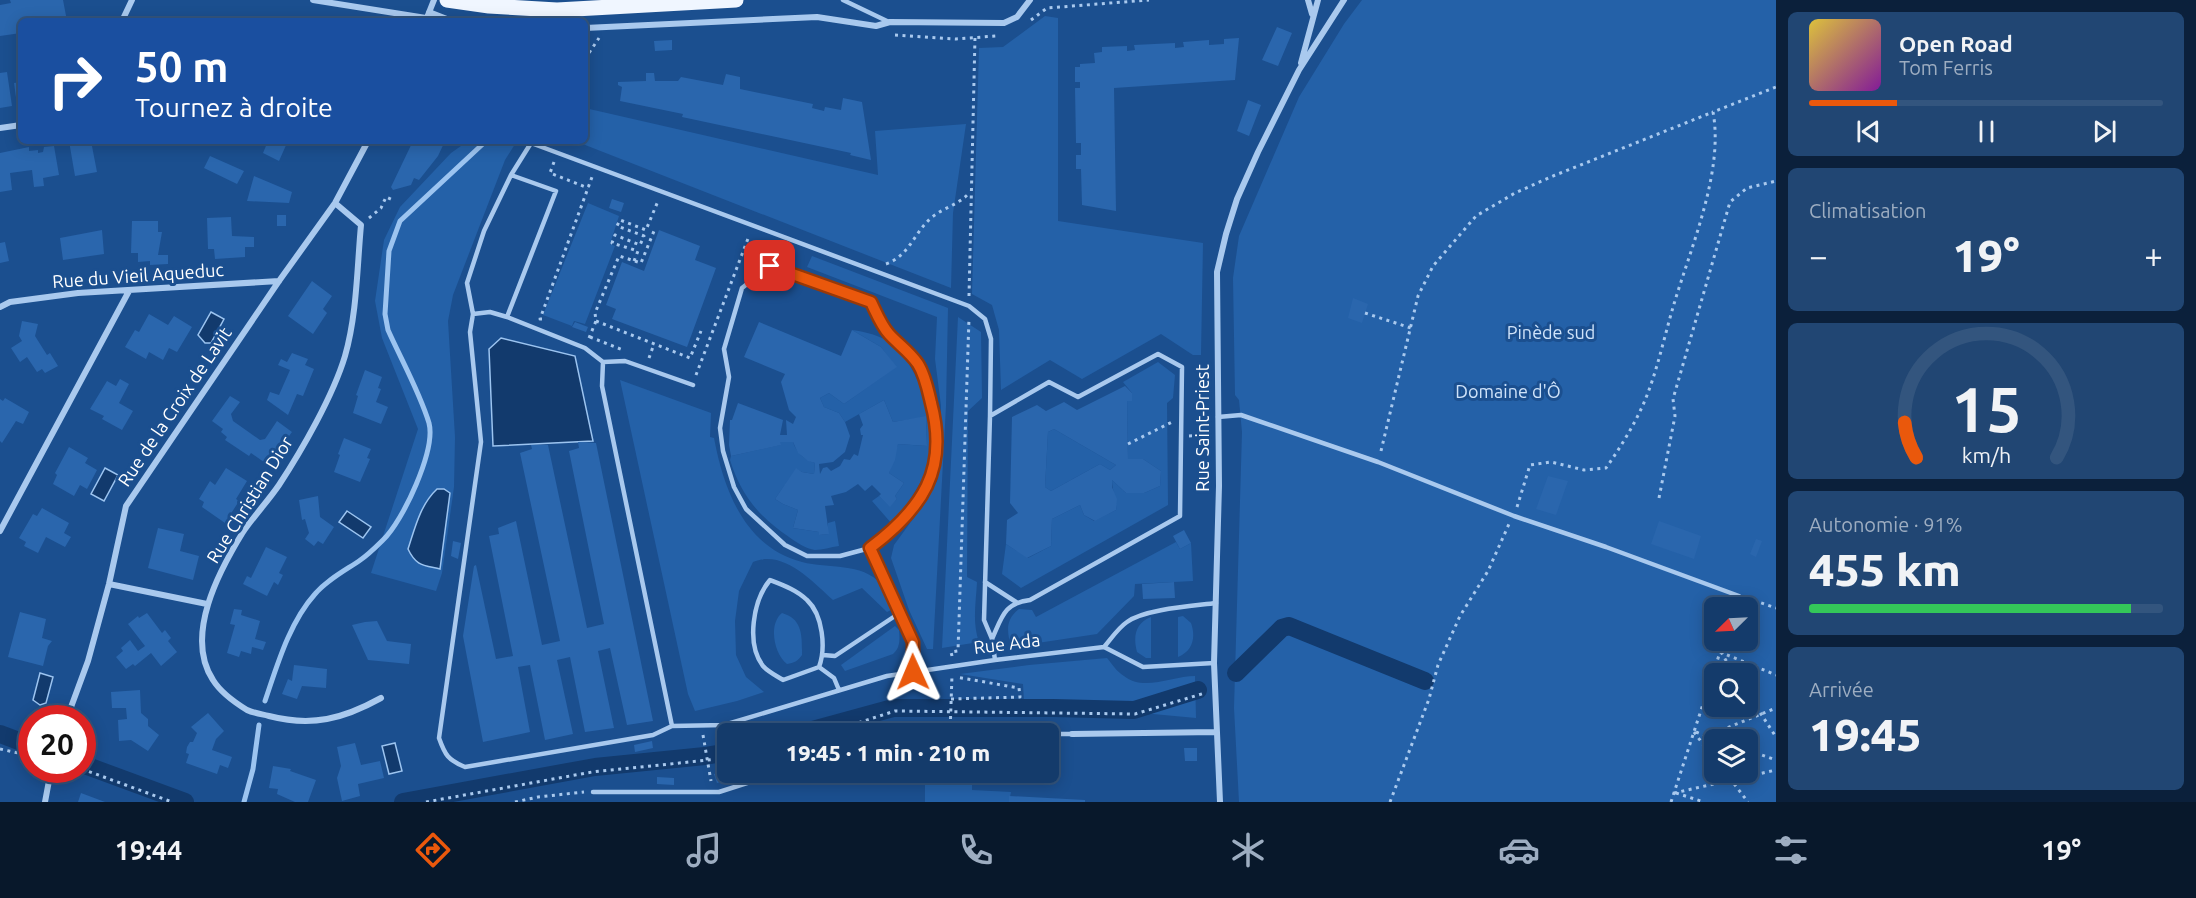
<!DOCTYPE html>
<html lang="fr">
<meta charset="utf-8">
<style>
body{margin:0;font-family:Ubuntu,sans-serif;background:#214673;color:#f1f3f6;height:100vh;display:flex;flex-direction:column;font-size:22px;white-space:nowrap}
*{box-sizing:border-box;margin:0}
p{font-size:20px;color:#9dadc1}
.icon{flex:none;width:33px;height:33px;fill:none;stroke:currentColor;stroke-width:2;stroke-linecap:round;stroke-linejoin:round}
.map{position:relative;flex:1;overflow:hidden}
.details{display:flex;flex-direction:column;gap:12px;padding:12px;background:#0b203b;width:420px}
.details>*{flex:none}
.hud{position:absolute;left:18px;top:18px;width:570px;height:126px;border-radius:9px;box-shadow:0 3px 15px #0003,0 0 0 2px #33557e;background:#1a4fa0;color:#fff;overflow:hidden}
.needle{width:39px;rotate:246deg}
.fabs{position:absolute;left:1704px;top:597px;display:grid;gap:12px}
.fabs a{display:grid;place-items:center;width:54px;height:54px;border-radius:9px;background:#143b6b;box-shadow:0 3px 15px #0003,0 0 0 2px #33557e;font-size:30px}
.speed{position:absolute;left:18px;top:705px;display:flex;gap:12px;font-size:30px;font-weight:700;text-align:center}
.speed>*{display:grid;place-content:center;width:78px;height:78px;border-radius:50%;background:#143b6b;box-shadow:0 3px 15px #0003,0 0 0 2px #33557e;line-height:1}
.speed .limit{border:9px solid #d22;background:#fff;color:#111}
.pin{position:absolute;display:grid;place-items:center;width:51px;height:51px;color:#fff;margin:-26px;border-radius:12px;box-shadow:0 3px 9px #0006}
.me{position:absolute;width:66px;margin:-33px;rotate:359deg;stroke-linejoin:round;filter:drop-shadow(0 0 4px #0008)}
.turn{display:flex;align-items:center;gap:21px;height:126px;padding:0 18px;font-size:27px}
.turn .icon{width:78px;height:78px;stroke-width:2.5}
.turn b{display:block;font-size:42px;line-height:51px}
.big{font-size:45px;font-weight:800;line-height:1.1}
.details .card{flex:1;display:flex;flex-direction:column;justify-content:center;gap:9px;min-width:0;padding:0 21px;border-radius:9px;background:#214673}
.details .dial{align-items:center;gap:0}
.dial svg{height:156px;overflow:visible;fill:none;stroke:#33557e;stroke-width:7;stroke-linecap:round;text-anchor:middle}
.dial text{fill:#f1f3f6;stroke:none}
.song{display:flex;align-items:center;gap:18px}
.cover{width:72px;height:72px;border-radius:9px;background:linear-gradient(135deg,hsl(50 70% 55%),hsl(290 70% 35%))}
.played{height:6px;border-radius:3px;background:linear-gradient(90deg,#ea580c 25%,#33557e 25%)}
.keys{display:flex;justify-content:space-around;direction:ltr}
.heat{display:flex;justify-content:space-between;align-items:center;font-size:33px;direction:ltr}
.charge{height:9px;border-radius:4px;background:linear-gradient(90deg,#34c759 91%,#33557e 0)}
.trip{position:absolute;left:717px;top:723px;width:342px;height:60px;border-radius:9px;background:#143b6b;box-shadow:0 3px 15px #0003,0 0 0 2px #33557e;font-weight:800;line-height:60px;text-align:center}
.menu{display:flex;height:96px;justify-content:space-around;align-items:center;background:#08182b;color:#9dadc1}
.menu .icon{width:42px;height:42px}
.menu .current{color:#ea580c}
.menu b{font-size:27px;color:#f1f3f6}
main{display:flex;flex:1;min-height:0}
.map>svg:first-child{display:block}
</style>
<main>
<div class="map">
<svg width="1776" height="802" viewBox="0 0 1776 802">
<rect width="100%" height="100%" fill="#1b4f8f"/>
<path fill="#2461a8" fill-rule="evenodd" d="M1362,0H1776V802H1239L1234,708L1242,432L1239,400L1235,395L1233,278L1239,236L1299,97L1344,24ZM1714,608H1748V640H1714ZM1714,674H1748V706H1714ZM1714,740H1748V772H1714Z
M1045,16L1058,18V221L1203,243L1201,355H1193L1161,334L1082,379L1050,360L1001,390L999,330L992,305L972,294L979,48L1003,47Z
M585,108L878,175L875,131L966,124L953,213L951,288L575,141H585Z
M468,141H517L505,160L453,295L448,321L455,437L454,487L442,573L436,591L371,573L418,429L382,338L375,301L384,240L400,207L451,153Z
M588,203L619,216L610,244L615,246L585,324L574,321L572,326L543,315Z
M812,256L948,308L946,406L933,649H927L909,610L891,558L894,545L921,508L937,481L941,458V406L935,359L937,317L807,267Z
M958,317L981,332L982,398L968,411L967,577L977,582C976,602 972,623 979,642L942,648Z
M852,330C866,332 879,335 891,343C917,362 938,425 931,456C924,482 908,503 892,524L872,501L879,496L890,506L897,499L895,496L904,483L889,473L898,444L927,446L926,417L893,422L884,400L845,422L839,413L824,407L820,398L829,393L844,404L896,367L881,347Z
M1158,362L1175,375L1173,398L1167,403L1168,505L1021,588L1002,574L1006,544L1028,558L1051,546L1052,519L1080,505L1084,515L1094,521L1116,510C1117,499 1112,491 1112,480L1126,493H1144L1160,486L1161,471L1143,459H1128L1127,401H1132V393L1123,382Z
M620,380L711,413L710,437L714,438C724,491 745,547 802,562C828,569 862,562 881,584C887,590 890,602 893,609L887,612L862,588L833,600C812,581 783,549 753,562L739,591L735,621L736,655L746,677L764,692L737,701L695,711L688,694Z
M1054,429L1116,465L1110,470L1100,464L1051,491L1045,487L1048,432Z
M780,442H793C797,453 803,459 815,463L814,474L802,472L796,469L775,499L783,504L798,510L793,528L819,532V535L828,534V523L835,521L839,546C831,547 822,550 815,550C806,549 796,542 789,537C759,517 741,495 730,460L731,456L780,445Z
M1176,542L1180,549L1191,543L1193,581L1135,584L1134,596L1097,634L1011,647C1007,631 1005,620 1019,609L1032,610L1036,617Z
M782,613C803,619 802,636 802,655C798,661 794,663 787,664C774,654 768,624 782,613Z
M1183,616L1191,623C1196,637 1193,651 1178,657V617Z
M1151,617V658H1146L1137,652C1133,637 1135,623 1151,617Z
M895,626L899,630C900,640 900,648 893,654L845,671L841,665Z
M1107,658C1112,664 1117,672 1124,676C1143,692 1173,676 1195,676L1196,718L1024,702L1023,684L960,674L1029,665Z
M925,773H972V790L1011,792L1009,802H925Z"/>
<path fill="#123a6d" stroke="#9cc4f0" stroke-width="1.5" d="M211,312L224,319L211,343H205L198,335Z
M501,338L575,356L593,441L493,446L489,349Z
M105,468L118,475L104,501L91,494Z
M437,489H444L450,493L440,569C423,565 416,566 408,549C415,528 420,505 437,489Z
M347,511L371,527L363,538L339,522Z
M40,673L53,677L46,703L40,705L33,700Z
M395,743L402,771L389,774L382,746Z"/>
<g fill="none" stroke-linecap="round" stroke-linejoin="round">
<path stroke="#9cc4f0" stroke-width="5" d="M265,701C277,666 289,623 315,594C327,580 344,571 359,561C368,555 376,547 383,540C403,521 436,450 429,423C420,393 401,359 388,330L385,314L389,251L400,221L486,141
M244,802L253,769L259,725"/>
<path stroke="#123a6d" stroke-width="18" d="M1236,673L1282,628L1289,626L1425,681
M0,734L32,746
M798,734L893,708H1053L1134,710L1198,690
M82,764L185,802
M403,802L595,767L705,756L728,752"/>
</g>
<path fill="#2a66ad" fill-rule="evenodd" d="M10,0H63L67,21H21V33L0,36V5L11,3Z
M1277,27L1292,33L1278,66L1262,60Z
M1239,38L1235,80L1114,88L1116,211L1082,205L1081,169H1076V155H1081V143H1076L1075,88H1080V82H1075V67H1080V64L1095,63L1094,53L1102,52V47L1127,46V51L1135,50L1134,45L1175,43V48L1184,47L1183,42L1209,40V45L1224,44V39Z
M672,40V50L655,51L654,41Z
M7,72L12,106L0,108V73Z
M646,73H654L655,81H678L681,77L723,85L726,74L740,77V89L813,104L812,108L824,111L825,107L841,110L843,98L862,102L871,160L850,155L851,153L682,117L683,114L620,101L622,87L618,85V82L646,81Z
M21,82V104L17,105L14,83Z
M1248,100L1261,105L1249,136L1237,131Z
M69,141L78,143L91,141L97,172L75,176Z
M268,141L287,143L279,161L263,153Z
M413,141H445L438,156L419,180L414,178L411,185L393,190L391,187Z
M54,146L59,175L43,178L44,186L34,187L32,170L10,173L12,190L0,192V153L29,147V151L38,150V153L43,152L44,147Z
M210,156L244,171L237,184L204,168Z
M254,176L292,192L289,203L247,201Z
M612,199L624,203L621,212L609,208Z
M277,215H286V226H277Z
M231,217L232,236L254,237V247H245V257L215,259L214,249H208L207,218Z
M132,221H158V232H162L158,255H168V264L150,265V261L138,262V253H131Z
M102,230L104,254L63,260L60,238Z
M659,230L700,246L695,260L716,268L687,347L612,319L616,309L606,305L622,262L644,271Z
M5,242L9,261L0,263V243Z
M312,281L332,296L323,309L327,313L313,334L288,316Z
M1353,298L1368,304L1362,323L1348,318Z
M149,314L168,325L174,316L192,327L177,352L169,348L163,360L149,352L146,359L125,347L135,330L139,332Z
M22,321L38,324L35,336L47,355L50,353L58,366L45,373L42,369L37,372L27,357L20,362L11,348L22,341L19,336Z
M575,322L588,327L586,332L572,327Z
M759,322L841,356L852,330L881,347L897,367L844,404L829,393L820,398L824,407L839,413L845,422L850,436L845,452L833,462L819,464L820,474L823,468L827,467L831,471L840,466L844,459L850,460L854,454L858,456L863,435H861L860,429L863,425L859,414L884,400L893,422L926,416L927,446L898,444L895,460L889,473L904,483L895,496L897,499L890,507L879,496L881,494L872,485L865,491L858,484L846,492L831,496L834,505L825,506L829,534L819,535V532L793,528L798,510L783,504L775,499L796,468L802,472L814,474L815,463L808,461L798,453L793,442H780L781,445L731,456L729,445L730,420H732L738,403L783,420L780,435H787L786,420L793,424L796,417L789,410L781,382L785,374L744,357Z
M292,353L308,359L305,365L314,369L303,396L297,394L288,415L267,400L270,392L279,395L290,370L278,365L281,359L287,362Z
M365,370L382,377L378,388L381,389L376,402L388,407L381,424L353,413L358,396L356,395Z
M120,379L129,384L119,403L133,411L122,430L102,419L104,416L90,409L107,381L116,386Z
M1125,386L1132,393V401H1127L1128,459H1143L1161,471L1160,486L1144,493H1126L1112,480V487L1117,499L1116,510L1095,521L1084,515L1080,505L1052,519L1051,546L1027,558L1006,544L1007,520L1018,513L1010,503L1012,417L1037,405L1046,411L1064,402L1077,410ZM1054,429L1116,465L1110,470L1100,464L1051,491L1045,487L1048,432Z
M230,396L240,402L231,414L233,421L260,440L265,439L277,421L292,432L268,465L251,453L249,456L225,440L227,437L221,432L223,429L212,421Z
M5,398L29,412L23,424L16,421L2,443L0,441V399L3,401Z
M344,438L371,449L367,458L370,459L360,482L334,472L340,455L338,454Z
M578,442L596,443L653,721L627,725L610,648L598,651L614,728L585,732L570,657L557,660L573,734L545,740L530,665L518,667L530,732L483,742L463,636L474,566L476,565L496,659L513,656L489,536L499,534L498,528L516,521L542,645L560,641L520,453L532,449L531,445H548L587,628L604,624L569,451L579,448Z
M69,447L88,458L85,463L97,470L87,489L80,485L74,496L53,484L57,475L55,473Z
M226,468L247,481L236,499L239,501L225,523L202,507L204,502L199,499L210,481L215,485Z
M1548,476L1568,481L1556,515L1536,509Z
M318,496L320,517L334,527L323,544L318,541L314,546L305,539L309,533L305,519L302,520L299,500Z
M42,508L69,523L64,533L71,537L65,547L46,537L38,553L24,546L26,542L19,538L33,514L37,516Z
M1659,521L1701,536L1694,559L1651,544Z
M158,528L184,534L180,551L199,556L193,580L148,568Z
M1184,530L1191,543L1180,549L1173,536Z
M1756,539L1762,541L1756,557L1750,554Z
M453,541L461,543L458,559L451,556Z
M266,547L287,557L279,573L283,575L278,585L274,582L267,596L243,584L247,576L251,578Z
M1174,582L1175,598L1143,599L1142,584Z
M234,609L242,610L241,615L260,621L255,639L266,642L263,650L252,647L251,654L241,651L239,657L227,653L235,625L230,624Z
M20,612L46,619L42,638L52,641L48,646L43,666L8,657Z
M147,613L162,633L165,630L171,638L168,641L177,652L161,666L151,653L135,666L133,664L126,669L116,657L123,651L121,648L130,640L138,651L145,646L128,624L138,616L139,618Z
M377,621L387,641L411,644L409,664L368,660L352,625L365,622Z
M294,665L327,669L326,688L302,686L297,699L282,694L288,679L292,681Z
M140,690L141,713L148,719V726L159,735L148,751L131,740L119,741L118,720L127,719L126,708H112L111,692Z
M208,713L224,731L216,739L212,750L232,757L228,768L220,765L217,774L186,763L189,754L186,753L187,747L190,742H193L197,733L191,727Z
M652,741L653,748L635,752L634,745Z
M355,743L361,765L380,761L384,778L358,784L360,796L342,801L337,778L341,766L337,747Z
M1184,748H1197V761H1185Z
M273,766L291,769L290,771L316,780L308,802H295L277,794L278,789L269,788Z
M728,770V772H733L734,778L717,783L714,774Z
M657,777L674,778V785L657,784Z
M81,793L105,802H78Z
M1009,796L1085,800V802H1009Z"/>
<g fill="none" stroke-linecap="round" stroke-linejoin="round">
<path stroke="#a9c9ee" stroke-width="3" stroke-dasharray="3 4.5" stroke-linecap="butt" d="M1031,20L1047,8L1149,0
M895,35L956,39L996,36
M585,59L599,38
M554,162L550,173L588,188
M369,218L381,208L386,197L393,200
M634,261L638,251L612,243L615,235L640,245L644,236L617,226L620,220L646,230L658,201
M886,264C909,256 914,233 931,218C944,207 959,205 970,192
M969,296L975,37
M1365,313L1411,328
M542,319H540L592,177
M596,321L690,358L701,331
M590,337L623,350
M589,338L596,321L595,313L619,256L641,263L654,231
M649,358L654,344
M696,375L749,236
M1189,436L1207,435
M1128,444L1172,422
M1381,451L1418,296L1433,266L1476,216L1515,193L1553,176L1713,112
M1659,498L1675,416L1673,399L1730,202L1747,188L1776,181
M1517,507L1530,465L1551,462L1584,470L1606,468C1620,448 1633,427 1643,405C1657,373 1664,337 1674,304C1691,247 1724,171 1713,112L1776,87
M1747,598L1776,608
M1720,652L1776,675
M1721,652L1734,674
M952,656L951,652L958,651L969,318
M1748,694L1776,737
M951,699L1020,697L1019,688L956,677
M1694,732L1714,759
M1696,732L1717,740
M823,734L895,711L1135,714L1205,693
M950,734L952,675
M703,735L711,781
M1707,736L1776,708
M0,749L32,756
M1748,750L1776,760
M82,769L172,802
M1725,772L1748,802
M1674,793L1776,770
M1676,793L1704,802
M426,802L592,772L728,758
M515,802L538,797L584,792
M1390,802L1429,699L1438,665L1460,616L1488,571L1509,524
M1671,802L1724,640"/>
<path stroke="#a9c9ee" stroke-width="4.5" d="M843,0L889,22
M511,175L531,143L969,306L985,319L991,339L990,416
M770,266L871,302L887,333L918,364L924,378L937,433V457L926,487L910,514L893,531L870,548L840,556H807L785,545L746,509L734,487L723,451L720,428L729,377L724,349L742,288Z
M473,314L490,312L507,317L585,348L603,362L602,386L672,726
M507,317L556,191L511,175L484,231L467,283L473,314L470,332L481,442L439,738C445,755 448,760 465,767L653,735L672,726L724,725L887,676L995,660L1104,647L1143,667L1214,663
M603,362L625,361L693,385
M1218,417L1241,415L1378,462L1514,516L1606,547L1739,596
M870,548L913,642V672
M770,580C783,585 797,590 807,600C823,615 826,648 819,667L783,680C777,676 768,672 763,666C746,644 753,600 770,580Z
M985,582L1016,602
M992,639C1002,617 1004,603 1030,600L1180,516L1182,367L1158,354L1078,397L1049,382L990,416L984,620L992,639L995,660
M1104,647C1111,639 1118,628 1127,622C1145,609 1193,606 1216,603
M823,655L835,656L901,612
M819,667L834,678L839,690
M1048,734H1072
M593,792H719L782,772"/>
<path stroke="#a9c9ee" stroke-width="6" d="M313,0L426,18
M1308,0L1312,14
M429,12L452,21
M428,15L434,0
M122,21L132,0
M585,28L817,17L876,26L890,22L1004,23L1017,17L1030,0
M1301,63L1318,0
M0,128L21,125
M335,203L361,225C357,268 357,314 345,356C333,396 302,450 279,485C268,501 254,516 243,532C219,571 184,636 213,680C221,693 234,702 247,710C253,713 261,714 269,716C312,727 343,719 381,698
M0,307L10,302L78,293L279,281
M0,531L129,291
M109,584L207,604
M67,718L88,661L109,584L126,506L279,281L335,203L368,141
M1072,734L1216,732
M45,802L51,770
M1220,802L1214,663L1219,486L1217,272L1226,234L1237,199L1258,152L1299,70L1344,0"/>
<path stroke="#f0f6ff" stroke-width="15" d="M447,0L489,6L557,10L736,0"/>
</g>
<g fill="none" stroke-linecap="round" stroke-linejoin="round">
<g stroke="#983908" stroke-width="15">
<path id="route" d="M770,266L871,302C876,312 881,325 889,334C898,344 910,352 918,364C925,375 928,390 931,403C949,470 922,509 870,548L913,642V672"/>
</g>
<use href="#route" stroke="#ea580c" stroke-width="10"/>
</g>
<g text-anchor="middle" stroke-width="6" stroke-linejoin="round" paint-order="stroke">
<g font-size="18" fill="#fff" stroke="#1b4f8f">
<text transform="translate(138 276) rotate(-4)" y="6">Rue du Vieil Aqueduc</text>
<text transform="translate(175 407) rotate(-56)" y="6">Rue de la Croix de Lavit</text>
<text transform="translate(1203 428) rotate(-90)" y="6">Rue Saint-Priest</text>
<text transform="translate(250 500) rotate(-58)" y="6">Rue Christian Dior</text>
<text transform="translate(1007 644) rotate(-7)" y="6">Rue Ada</text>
</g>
<g font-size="18" fill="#cfe3fa" stroke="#1b4f8f">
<text x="1551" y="339">Pinède sud</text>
<text x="1508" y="398">Domaine d'Ô</text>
</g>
</g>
</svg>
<div class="fabs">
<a><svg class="needle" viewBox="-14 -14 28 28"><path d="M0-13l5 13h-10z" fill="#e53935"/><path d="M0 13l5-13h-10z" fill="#9dadc1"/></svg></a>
<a><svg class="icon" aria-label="search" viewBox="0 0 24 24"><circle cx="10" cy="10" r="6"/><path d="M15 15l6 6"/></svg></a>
<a><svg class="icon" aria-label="layers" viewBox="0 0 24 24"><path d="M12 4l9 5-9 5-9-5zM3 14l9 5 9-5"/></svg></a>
</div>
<div class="speed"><div class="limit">20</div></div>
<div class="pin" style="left:770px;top:266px;background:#d93025"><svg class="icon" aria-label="arrive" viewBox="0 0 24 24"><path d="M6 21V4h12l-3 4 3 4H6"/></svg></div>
<svg class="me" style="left:913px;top:672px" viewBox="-20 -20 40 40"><path d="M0-17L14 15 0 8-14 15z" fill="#ea580c" stroke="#fff" stroke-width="4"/></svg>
<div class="trip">19:45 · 1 min · 210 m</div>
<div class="hud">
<div class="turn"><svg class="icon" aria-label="right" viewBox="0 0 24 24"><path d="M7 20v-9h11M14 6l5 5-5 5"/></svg><div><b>50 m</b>Tournez à droite</div></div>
</div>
</div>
<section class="details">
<div class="card">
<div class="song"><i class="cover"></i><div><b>Open Road</b><p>Tom Ferris</p></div></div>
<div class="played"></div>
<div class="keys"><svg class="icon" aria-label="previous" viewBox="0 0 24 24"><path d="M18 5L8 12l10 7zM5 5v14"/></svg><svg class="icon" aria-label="pause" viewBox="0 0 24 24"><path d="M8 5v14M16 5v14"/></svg><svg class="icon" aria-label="next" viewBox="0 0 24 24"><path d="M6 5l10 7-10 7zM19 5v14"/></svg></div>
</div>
<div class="card"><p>Climatisation</p>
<div class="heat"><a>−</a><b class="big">19°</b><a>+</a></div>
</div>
<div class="card dial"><svg viewBox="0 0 100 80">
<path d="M14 69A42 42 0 1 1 86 69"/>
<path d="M14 69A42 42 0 0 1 8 51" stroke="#ea580c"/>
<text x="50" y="56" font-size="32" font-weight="700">15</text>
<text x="50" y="72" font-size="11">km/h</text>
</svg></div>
<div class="card"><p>Autonomie · 91%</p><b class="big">455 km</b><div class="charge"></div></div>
<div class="card"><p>Arrivée</p><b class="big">19:45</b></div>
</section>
</main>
<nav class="menu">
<b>19:44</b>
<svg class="icon current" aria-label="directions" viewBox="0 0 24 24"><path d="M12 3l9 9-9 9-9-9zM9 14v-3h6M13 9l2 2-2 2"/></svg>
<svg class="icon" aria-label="music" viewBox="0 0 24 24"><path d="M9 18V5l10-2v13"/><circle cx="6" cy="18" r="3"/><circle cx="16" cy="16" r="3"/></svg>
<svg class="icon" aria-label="phone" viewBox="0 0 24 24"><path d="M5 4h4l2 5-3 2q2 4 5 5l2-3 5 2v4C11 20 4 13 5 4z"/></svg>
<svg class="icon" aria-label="climate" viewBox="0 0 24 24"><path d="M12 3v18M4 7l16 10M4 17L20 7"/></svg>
<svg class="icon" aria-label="car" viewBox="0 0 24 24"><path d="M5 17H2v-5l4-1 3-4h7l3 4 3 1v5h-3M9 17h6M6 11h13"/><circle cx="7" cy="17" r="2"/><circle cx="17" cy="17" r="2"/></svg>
<svg class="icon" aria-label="filters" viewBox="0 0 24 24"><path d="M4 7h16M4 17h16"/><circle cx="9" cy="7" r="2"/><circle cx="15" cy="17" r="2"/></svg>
<b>19°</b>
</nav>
